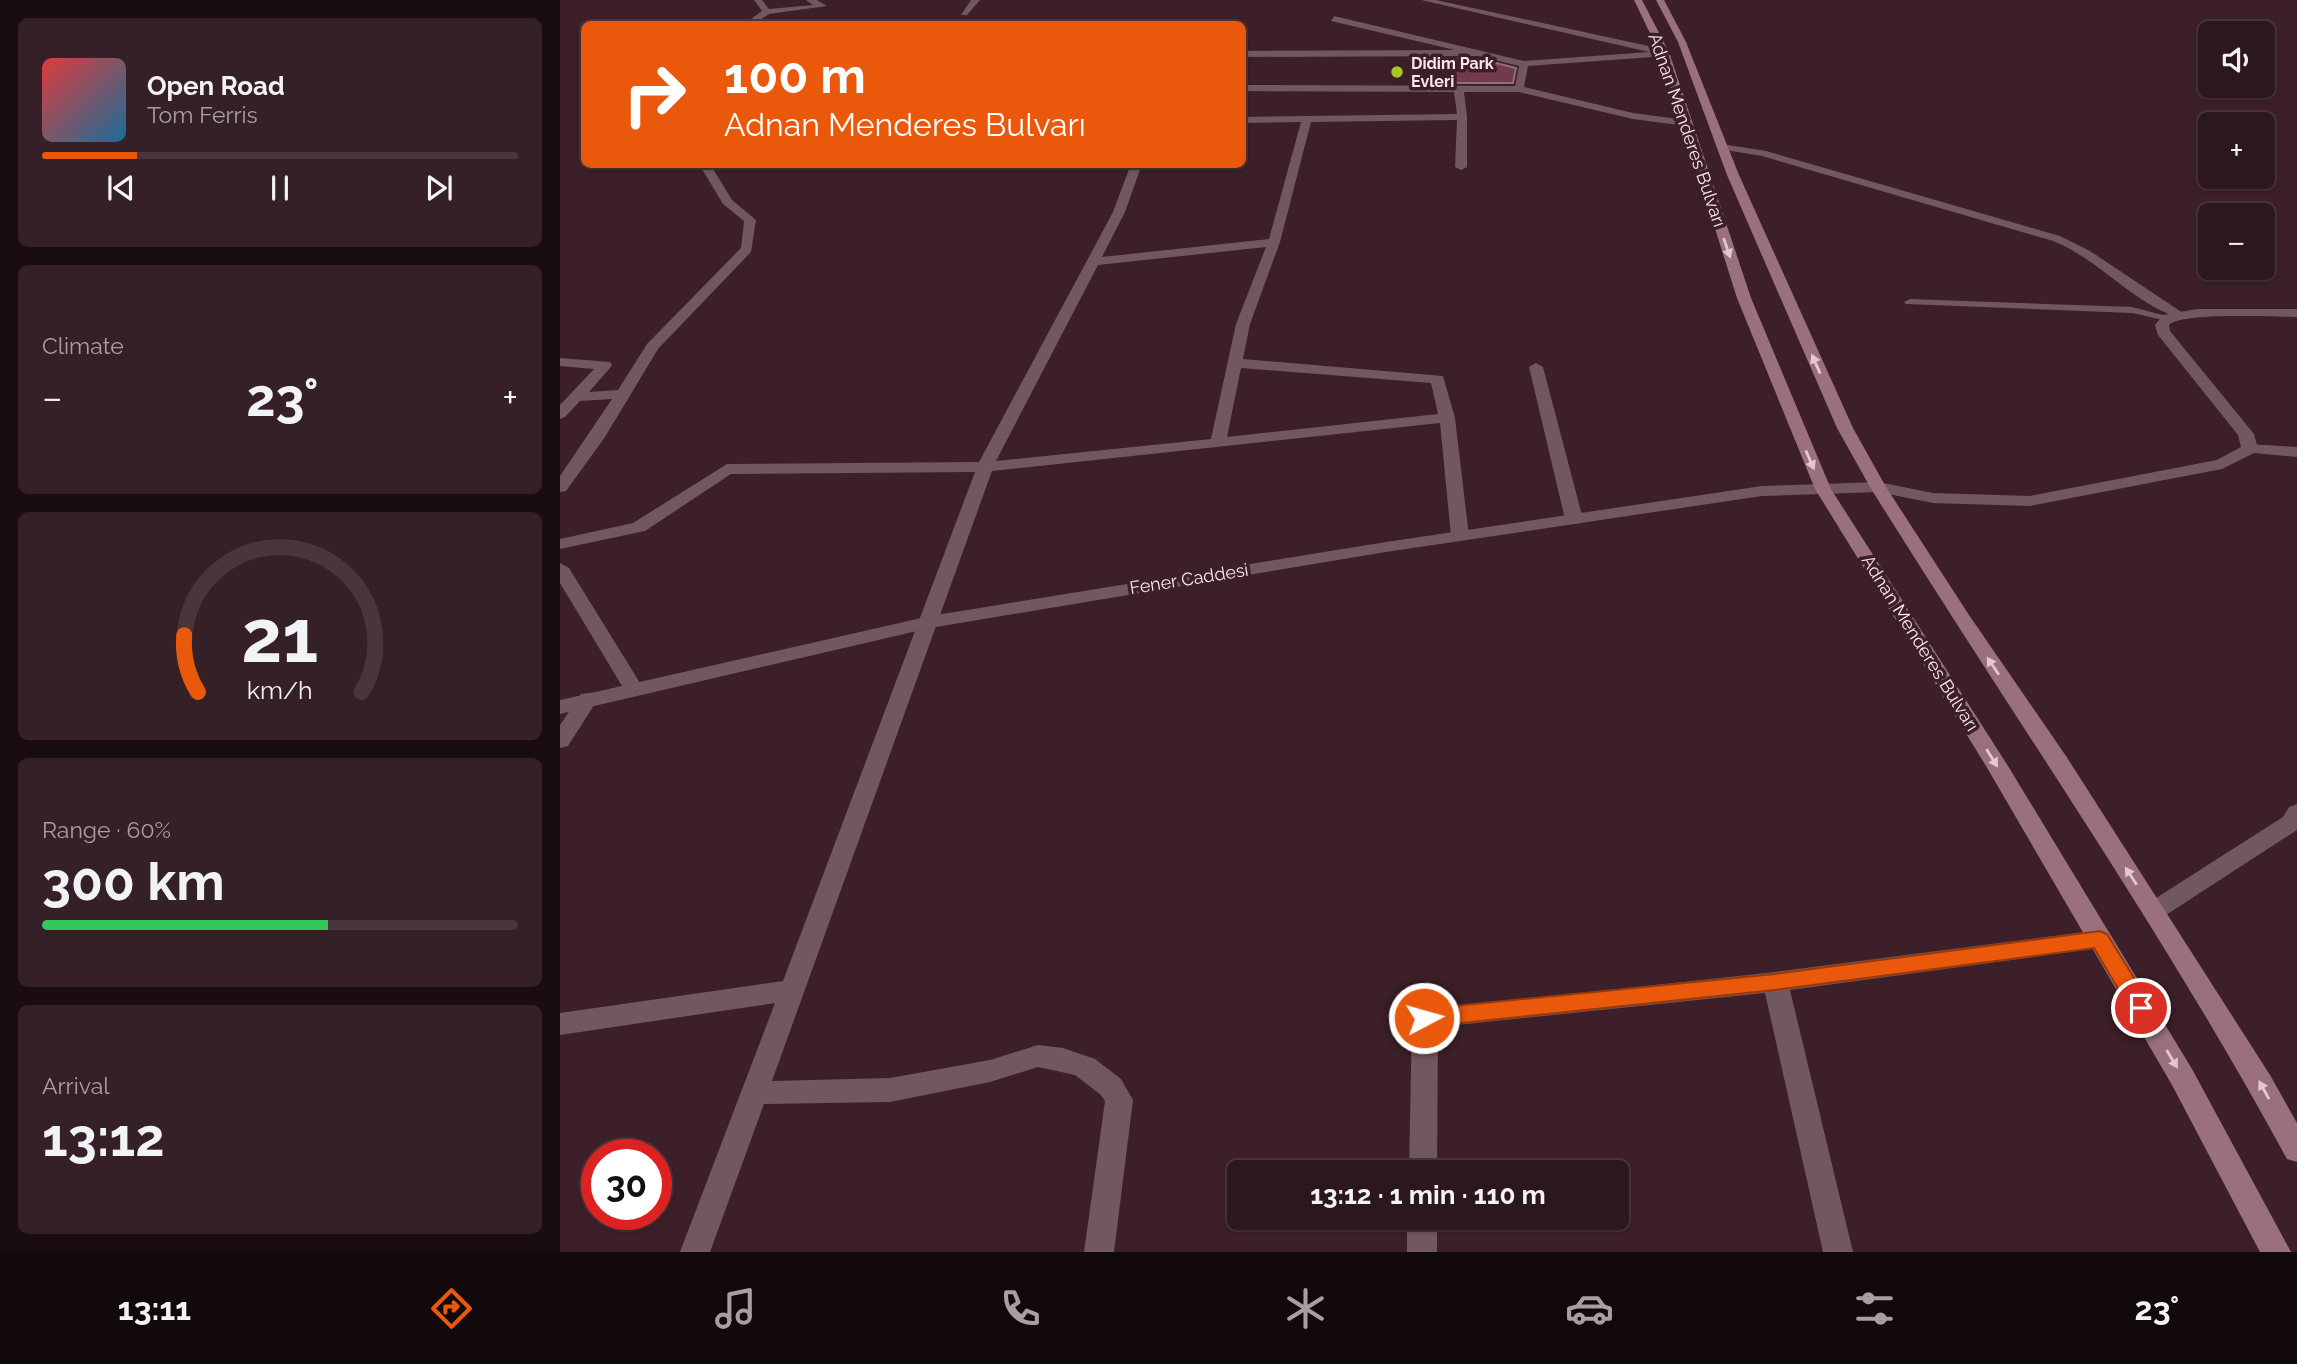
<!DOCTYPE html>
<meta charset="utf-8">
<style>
body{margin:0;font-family:Raleway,sans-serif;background:#352027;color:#f1f3f6;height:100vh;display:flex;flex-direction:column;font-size:26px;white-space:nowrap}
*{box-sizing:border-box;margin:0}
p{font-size:23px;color:#a79fa4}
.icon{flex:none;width:38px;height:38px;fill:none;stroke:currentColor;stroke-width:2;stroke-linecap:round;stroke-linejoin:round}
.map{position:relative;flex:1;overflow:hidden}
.drawer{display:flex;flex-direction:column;gap:18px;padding:18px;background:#190d10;width:560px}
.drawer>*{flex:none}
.guide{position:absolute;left:21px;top:21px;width:665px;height:147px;border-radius:10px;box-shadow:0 2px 5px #0004,0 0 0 2px #48363c;background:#ea580c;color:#fff;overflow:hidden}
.controls{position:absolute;left:1638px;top:21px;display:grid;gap:14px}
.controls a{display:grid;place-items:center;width:77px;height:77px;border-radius:10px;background:#2d171e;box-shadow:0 2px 5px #0004,0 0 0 2px #48363c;font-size:35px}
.speed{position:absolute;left:21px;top:1139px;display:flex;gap:14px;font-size:35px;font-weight:700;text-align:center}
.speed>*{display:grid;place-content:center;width:91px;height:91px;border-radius:50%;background:#2d171e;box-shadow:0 2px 5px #0004,0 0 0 2px #48363c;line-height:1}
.speed .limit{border:10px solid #d22;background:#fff;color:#111}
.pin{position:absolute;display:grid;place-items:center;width:60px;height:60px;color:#fff;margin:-30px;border:4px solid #fff;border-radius:50%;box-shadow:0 2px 7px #0007}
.me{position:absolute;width:77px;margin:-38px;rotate:84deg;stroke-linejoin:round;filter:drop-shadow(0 0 5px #0008)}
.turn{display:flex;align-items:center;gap:24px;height:147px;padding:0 28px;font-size:32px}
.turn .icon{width:91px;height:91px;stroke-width:2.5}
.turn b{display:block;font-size:49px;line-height:60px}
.big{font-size:52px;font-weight:700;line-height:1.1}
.drawer .card{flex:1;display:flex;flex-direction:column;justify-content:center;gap:10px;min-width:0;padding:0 24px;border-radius:10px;background:#352027}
.drawer .dial{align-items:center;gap:0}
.dial svg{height:182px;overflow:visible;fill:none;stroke:#48363c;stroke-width:7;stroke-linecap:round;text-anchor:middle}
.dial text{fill:#f1f3f6;stroke:none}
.song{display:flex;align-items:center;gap:21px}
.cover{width:84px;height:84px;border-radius:10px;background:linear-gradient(135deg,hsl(0 70% 55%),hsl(200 70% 35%))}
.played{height:7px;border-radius:4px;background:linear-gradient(90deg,#ea580c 20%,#48363c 20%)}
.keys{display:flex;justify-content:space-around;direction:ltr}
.heat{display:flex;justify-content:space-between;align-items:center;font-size:38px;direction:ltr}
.charge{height:10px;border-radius:5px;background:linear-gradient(90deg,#34c759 60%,#48363c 0)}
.trip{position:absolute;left:667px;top:1160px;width:402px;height:70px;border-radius:10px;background:#2d171e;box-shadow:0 2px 5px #0004,0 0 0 2px #48363c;font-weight:700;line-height:70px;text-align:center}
.tab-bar{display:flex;height:112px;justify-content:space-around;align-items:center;background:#12090c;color:#a79fa4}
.tab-bar .icon{width:49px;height:49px}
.tab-bar .current{color:#ea580c}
.tab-bar b{font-size:32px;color:#f1f3f6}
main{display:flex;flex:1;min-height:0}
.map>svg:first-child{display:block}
</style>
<main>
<section class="drawer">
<div class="card">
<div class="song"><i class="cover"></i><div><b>Open Road</b><p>Tom Ferris</p></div></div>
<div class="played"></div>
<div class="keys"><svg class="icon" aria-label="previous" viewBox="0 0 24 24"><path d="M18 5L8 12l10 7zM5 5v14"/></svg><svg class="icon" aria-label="pause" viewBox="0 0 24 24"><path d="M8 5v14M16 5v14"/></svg><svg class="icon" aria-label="next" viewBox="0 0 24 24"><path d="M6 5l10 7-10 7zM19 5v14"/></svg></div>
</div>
<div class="card"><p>Climate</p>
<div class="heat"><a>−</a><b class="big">23°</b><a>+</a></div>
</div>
<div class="card dial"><svg viewBox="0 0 100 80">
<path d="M14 69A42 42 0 1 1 86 69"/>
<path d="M14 69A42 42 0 0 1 8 44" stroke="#ea580c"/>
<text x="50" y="56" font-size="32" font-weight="700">21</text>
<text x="50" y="72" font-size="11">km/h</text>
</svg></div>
<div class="card"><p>Range · 60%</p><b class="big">300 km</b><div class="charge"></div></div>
<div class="card"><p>Arrival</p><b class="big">13:12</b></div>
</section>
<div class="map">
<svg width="1737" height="1252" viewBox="0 0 1737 1252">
<rect width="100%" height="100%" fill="#3c1f28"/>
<path fill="#713b4c" stroke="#937079" stroke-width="2" d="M892,59L924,60L956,68L953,83H889Z"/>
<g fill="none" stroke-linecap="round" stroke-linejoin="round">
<path fill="#71575e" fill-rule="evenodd" d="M1162,144L1206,151L1500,236L1530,251L1626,315L1620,318C1573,304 1539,259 1493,241L1202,156L1159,149L1158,147Z
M1350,299L1572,307L1614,318L1608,321L1572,313L1346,304L1344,302Z"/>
<path fill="#71575e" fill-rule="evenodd" d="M194,0H202L209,9L253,5L246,0H257L267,6L209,14L193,24H184L202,11Z
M411,0H420L407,15H401Z
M861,0H876L1107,50V54L1097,53L1093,57L968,66L964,87L1073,113L1126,120L1131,123L1126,126L1073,119L959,92H904L907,117V167L901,170L895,167L897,120L751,122L720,242L690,324L683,359L883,376L895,418L909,536L900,541L891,536L880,423L432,471L212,1081L330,1078L430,1060L478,1045L503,1048L535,1059L561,1079L573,1100L554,1252H524L545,1101L541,1095L515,1075L478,1067L430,1082L330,1102L204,1104L150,1252H120L215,1003L0,1035V1013L223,981L415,472L171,474L85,531L0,549V539L73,523L167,464L419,462L553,212L571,164H582L565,212L542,257L709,239L741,122L682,123V117L897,114L894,92L682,91V85L955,86L959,66L918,56L682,57V51L895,50L771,21L774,16L964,61L1089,52ZM706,247L676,324L651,439L436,461L538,265ZM681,368L871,383L878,414L667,437Z
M139,164H150L172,200L196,220L191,252L98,349L45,437L6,491L0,492V476L52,399L20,401L5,417L0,419V405L34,369L0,366V358L50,362L52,365L50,368L29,392L58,390L87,344L181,248L184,221L163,204Z
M976,363L983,367L1023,519L1020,523L1014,524L1005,519L969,367Z
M1690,444L1737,447V457L1684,452L1682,449Z
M0,563L9,568L85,691L82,695H68L65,691L0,583Z
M28,693L35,694L38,699L8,746L0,748V725L21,694Z
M1737,804V830L1603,917L1594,920L1585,917L1582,911L1585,905L1723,817L1729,807Z
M1540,930L1549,932L1552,939L1549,946L1540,948L1230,990L1293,1252H1263L1205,993L878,1027L877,1172H849L852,1018L856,1011L1215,972Z
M847,1218H877V1252H847Z"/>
<path fill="#71575e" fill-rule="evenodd" d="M1637,309H1737V317C1715,317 1621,312 1609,325L1610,331L1694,434L1698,449L1696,452L1662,469L1470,506L1373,503L1318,492L1202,496L826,552L370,628L0,714V700L370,616L826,542L1202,486L1318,482L1373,493L1470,496L1657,460L1681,447L1678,435L1598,335L1595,325L1603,315Z"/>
<path fill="#99707b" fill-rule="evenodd" d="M1074,0H1082L1109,52L1191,298L1271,489L1448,766L1632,1069L1731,1252H1700L1612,1085L1426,766L1255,489L1177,298L1099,52Z
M1096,0H1104L1126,42L1179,175L1293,428L1326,487L1409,615L1506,756L1710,1075L1737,1123V1162L1727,1159C1601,927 1449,711 1310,487L1277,428L1167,175L1118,42Z"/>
</g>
<defs><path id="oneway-solid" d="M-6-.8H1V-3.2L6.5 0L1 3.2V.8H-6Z" transform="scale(1.75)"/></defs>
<g fill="#e2c8cf">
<use href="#oneway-solid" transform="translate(1167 248) rotate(71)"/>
<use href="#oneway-solid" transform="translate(1256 364) rotate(-114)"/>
<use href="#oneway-solid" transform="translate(1250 460) rotate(66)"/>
<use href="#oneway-solid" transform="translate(1433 666) rotate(-124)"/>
<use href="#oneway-solid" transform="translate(1432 758) rotate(58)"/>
<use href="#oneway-solid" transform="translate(1571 876) rotate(-123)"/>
<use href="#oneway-solid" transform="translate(1612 1059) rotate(59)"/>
<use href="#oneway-solid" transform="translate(1704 1090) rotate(-119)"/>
</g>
<path fill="#ea580c" stroke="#983908" stroke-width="2" d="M1540,931L1547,934L1589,1002L1592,1008L1589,1014L1581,1017L1573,1014L1534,948L1215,990L864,1027L857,1024L854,1018L857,1012L864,1009L1215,974Z"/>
<circle fill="#a3c926" stroke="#3c1f28" stroke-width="2.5" cx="837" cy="72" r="7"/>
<g text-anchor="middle" stroke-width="7" stroke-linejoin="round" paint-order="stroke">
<g font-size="16" font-weight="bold" fill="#fae6eb" stroke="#3c1f28" text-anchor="start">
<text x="851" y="69">Didim Park<tspan x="851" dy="18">Evleri</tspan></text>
</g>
<g font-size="18" fill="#fae6eb" stroke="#3c1f28">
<text transform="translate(1127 130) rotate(71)" y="6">Adnan Menderes Bulvarı</text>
<text transform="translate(629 579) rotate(-9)" y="6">Fener Caddesi</text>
<text transform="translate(1360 643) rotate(58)" y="6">Adnan Menderes Bulvarı</text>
</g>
</g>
</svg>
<div class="controls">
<a><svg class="icon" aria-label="sound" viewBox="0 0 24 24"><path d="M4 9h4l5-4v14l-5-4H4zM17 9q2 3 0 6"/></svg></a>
<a>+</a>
<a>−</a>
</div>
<div class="speed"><div class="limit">30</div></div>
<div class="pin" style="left:1581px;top:1008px;background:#d93025"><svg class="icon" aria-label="arrive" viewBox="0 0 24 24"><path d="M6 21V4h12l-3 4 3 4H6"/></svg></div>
<svg class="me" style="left:864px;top:1018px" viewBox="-20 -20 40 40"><circle r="17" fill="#ea580c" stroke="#fff" stroke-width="3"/><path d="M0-11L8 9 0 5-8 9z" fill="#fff"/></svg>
<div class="trip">13:12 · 1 min · 110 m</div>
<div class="guide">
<div class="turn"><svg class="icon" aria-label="right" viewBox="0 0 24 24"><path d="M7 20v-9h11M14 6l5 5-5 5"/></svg><div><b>100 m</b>Adnan Menderes Bulvarı</div></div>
</div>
</div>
</main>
<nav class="tab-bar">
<b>13:11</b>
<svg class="icon current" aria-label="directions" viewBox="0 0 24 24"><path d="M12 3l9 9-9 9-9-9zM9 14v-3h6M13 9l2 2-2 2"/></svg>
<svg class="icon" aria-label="music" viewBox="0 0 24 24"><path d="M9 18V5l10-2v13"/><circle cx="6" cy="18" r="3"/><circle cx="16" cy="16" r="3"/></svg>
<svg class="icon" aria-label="phone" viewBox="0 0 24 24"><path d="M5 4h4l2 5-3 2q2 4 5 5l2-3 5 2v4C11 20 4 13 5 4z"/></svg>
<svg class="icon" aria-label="climate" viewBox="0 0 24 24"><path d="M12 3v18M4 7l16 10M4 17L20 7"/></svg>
<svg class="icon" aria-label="car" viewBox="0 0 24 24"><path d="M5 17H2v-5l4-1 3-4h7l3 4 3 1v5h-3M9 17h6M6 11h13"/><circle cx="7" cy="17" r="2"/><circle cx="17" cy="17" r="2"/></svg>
<svg class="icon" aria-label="filters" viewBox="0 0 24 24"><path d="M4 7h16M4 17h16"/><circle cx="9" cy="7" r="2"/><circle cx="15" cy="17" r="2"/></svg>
<b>23°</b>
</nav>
